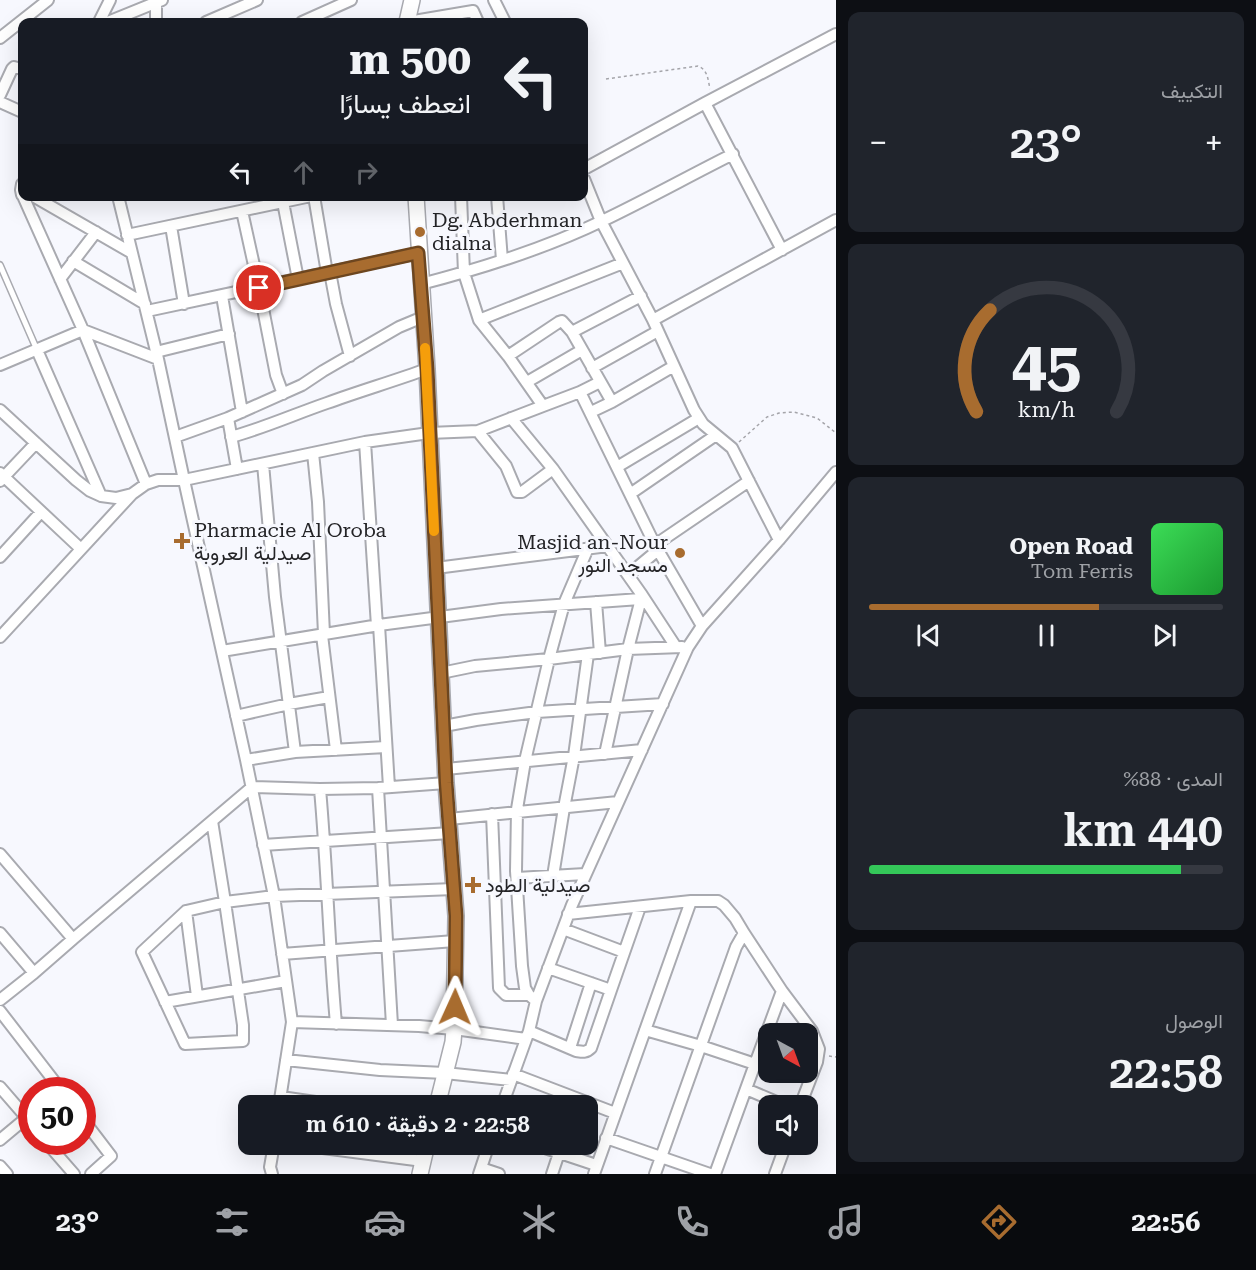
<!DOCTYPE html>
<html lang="ar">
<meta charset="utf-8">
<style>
body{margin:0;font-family:"Roboto Serif",Vazirmatn,serif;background:#20242c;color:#f1f3f6;direction:rtl;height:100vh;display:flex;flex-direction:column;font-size:22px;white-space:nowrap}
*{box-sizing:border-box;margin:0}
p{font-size:20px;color:#9ea1a6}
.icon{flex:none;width:33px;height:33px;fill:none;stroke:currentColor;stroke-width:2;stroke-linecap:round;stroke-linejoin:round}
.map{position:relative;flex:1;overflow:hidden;direction:ltr}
.sheet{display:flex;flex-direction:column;gap:12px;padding:12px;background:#0d0f14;width:420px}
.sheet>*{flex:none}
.top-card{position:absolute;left:18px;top:18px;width:570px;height:183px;border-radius:12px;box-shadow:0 6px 24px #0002;direction:rtl;background:#171b24;color:#f1f3f6;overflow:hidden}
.needle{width:39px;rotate:139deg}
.buttons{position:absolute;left:758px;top:1023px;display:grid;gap:12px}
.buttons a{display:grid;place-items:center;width:60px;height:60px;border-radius:12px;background:#171b24;box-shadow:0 6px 24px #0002;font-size:30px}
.speed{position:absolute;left:18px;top:1077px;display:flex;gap:12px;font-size:30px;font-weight:700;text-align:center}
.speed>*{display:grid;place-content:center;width:78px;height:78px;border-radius:50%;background:#171b24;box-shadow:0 6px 24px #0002;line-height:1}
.speed .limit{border:9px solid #d22;background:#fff;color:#111}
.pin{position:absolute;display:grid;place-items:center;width:51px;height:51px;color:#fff;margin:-26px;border:3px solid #fff;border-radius:50%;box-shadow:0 2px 6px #0007}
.me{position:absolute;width:66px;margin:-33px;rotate:1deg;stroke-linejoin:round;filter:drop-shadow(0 0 4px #0008)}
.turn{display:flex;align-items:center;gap:21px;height:126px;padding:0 18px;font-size:27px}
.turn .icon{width:78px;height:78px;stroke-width:2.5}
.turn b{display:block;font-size:42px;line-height:51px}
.lanes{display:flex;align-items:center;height:57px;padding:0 18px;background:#0003;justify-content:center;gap:30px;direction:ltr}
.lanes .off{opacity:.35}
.big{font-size:45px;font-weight:600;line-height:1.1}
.sheet .tile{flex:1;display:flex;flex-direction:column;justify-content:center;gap:9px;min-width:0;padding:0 21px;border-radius:12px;background:#20242c}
.sheet .dial{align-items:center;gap:0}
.dial svg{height:156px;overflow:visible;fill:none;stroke:#363941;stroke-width:7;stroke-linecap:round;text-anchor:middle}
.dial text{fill:#f1f3f6;stroke:none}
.song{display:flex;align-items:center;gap:18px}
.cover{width:72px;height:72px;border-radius:9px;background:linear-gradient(135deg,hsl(130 70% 55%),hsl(130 70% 35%))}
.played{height:6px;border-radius:3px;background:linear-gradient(90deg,#a86c2f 65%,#363941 65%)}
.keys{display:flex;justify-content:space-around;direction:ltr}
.heat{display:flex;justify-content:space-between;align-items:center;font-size:33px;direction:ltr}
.charge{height:9px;border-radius:4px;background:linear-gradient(90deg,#34c759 88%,#363941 0)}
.trip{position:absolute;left:238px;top:1095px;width:360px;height:60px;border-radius:12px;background:#171b24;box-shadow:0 6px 24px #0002;font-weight:600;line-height:60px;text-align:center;direction:rtl}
.tab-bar{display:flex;height:96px;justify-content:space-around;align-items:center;background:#090b0e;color:#9ea1a6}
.tab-bar .icon{width:42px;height:42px}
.tab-bar .on{color:#a86c2f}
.tab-bar b{font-size:27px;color:#f1f3f6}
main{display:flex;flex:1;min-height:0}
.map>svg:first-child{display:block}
</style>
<main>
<section class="sheet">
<div class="tile"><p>التكييف</p>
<div class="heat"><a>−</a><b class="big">23°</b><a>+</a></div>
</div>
<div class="tile dial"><svg viewBox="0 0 100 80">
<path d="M14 69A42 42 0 1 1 86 69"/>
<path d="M14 69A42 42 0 0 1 21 17" stroke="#a86c2f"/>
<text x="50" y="56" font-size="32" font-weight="700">45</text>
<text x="50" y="72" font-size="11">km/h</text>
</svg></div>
<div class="tile">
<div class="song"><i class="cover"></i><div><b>Open Road</b><p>Tom Ferris</p></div></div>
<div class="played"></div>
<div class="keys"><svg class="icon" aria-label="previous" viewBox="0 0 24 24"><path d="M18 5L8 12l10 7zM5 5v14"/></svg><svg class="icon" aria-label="pause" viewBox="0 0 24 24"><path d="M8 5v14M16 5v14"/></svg><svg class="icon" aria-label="next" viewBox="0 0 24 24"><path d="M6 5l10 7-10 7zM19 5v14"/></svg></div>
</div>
<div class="tile"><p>المدى · 88%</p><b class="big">440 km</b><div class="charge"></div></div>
<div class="tile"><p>الوصول</p><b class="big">22:58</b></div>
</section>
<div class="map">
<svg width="836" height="1174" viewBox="0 0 836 1174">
<rect width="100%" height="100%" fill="#f7f8fe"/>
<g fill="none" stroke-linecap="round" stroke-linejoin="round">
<g stroke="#a9aab0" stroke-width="8">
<path id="lane" d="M0,265L37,350"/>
</g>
<g stroke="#a9aab0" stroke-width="14">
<path id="street" d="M494,0L505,22
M156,3V22
M99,22L110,0
M108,22L162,0
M206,22L257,0
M302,22L351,0
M408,22L473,11L478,22
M0,38L48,0
M0,95L12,69L14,67L22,69
M0,102L22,112
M705,103L782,250
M584,169L705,103L836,34
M584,179L601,221L653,320L694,410L703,424L732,448L779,540
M22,184L21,190L22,195
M23,196L83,330L146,484
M33,196L132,253
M118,196L158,359L184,480L246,760L274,896L292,1022L279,1106
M314,196L327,273
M497,196L502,260
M282,197L298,279
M242,211L259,288L276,375L283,394
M171,226L184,304
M127,235L311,196
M73,261L145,304
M330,272L336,304L350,356
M60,279L96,232
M421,284C483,268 544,249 602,221C646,200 689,176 733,154
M222,296L242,412
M147,311L419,253
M479,320L623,263
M653,320L836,220
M572,332L612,402
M37,350L101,496
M156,352L229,334
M508,356L559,322L562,321L572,332L641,296
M0,365L83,330L158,359
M592,368L658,331
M527,382L582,350
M580,392L600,382
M543,406L580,392L655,545L702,626
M0,410L76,480L90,491L101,496L116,498L132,494
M591,412L612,402L674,366
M228,418L237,469
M511,418L553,469
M480,434L506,466L517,492H522L553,469L642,595L676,647
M175,437L228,418L302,385L323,371L399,327L423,317
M231,437C264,428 295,414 327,403C360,391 394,381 427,369
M365,442L377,626
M313,453L318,502L324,634
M263,464L275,597L295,752
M617,467L699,418
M0,473L81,549
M0,481L36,443
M630,494L716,435
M655,545L749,481
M0,557L41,512
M436,568L608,546
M628,575L658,550
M596,602L600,653
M322,635L336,750
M0,637L132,494L146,484L158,480H184L365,442L429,433L478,431L543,406L508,356L479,320L464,273L461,196
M222,651L379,625
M441,673L475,666L549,659L628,649L682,647
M236,716L289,704L329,697
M444,726L476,720L537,712L663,704
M605,754L628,649L642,595
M246,760L295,752L386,747
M446,769L642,750
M389,787L379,625L501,609L640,599
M378,788L392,1025
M320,789C327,867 329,946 336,1024
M492,814L499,988L506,995H529
M449,819L618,802
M212,821L225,902L274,896L454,889
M263,845L450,833
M0,854L73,939L252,787L320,789L378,788L446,783
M553,876L564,808L574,756L588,654
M517,878L585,874
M225,902L243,1025V1041L185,1044L142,952L186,911Z
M186,911L197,996
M568,914L691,901H718L724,905L735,918L744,933L736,947L655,1174
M563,929L624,952
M0,933L34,973
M744,933L782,991L755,1064
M282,954L455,941
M611,990L640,907
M782,991L812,1031L819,1049L817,1062L800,1106
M0,1000L34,973L73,939
M536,1001L529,995L525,988L522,966L516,871L517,809L525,761L549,659L564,604L588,548
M165,1002L286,981
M0,1011L61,1090
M292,1022L419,1026L454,1029L526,1039
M645,1030L701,1046L755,1064L715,1174
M529,1031L576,1051C583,1052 586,1053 591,1048L611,990L548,968
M570,1048L591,983
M286,1060L380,1070L445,1073L511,1080
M513,1074L615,1113
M0,1087L32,1124
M746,1089L786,1106
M281,1097L343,1106
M502,1106L529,1031L536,1001L572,905L688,647L702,626L779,540L836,472
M82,1118L111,1156L91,1174
M606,1138L710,1174
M0,1140L31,1114
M46,1142L74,1174
M292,1144L423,1161
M533,1144L596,1165
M0,1166L7,1174
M481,1168L499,1174
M272,1174L270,1167L274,1144
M479,1174L489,1144
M552,1174L559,1153
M594,1174L691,901
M775,1174L786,1144"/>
</g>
<g stroke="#a9aab0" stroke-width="18">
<path id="secondary" d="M407,22L412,0
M416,196L427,369L446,783L456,916L454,1029L453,1042L437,1106
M420,1174L427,1144"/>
</g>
<path stroke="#a5a5aa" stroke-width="1.5" stroke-dasharray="3 3" stroke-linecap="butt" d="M606,79L698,66C708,70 708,80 710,89
M739,442L767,417L779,413L794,412L817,418L836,433
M829,1056L836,1057"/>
<use href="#lane" stroke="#fff" stroke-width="5"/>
<use href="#street" stroke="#fff" stroke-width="10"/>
<use href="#secondary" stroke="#fff" stroke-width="15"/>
</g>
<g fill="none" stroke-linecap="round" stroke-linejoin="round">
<g stroke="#6d461f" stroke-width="15">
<path id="route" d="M259,288L418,253L427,369L446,783L456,916L455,1007"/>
</g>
<use href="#route" stroke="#a86c2f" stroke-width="10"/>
<path stroke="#f59e0b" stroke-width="10" d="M425,348L434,531"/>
</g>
<g fill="#a86c2f" stroke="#f7f8fe" stroke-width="2">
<circle cx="420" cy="232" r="6"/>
<path d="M179 532h6v6h6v6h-6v6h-6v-6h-6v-6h6z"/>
<circle cx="680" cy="553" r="6"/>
<path d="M470 876h6v6h6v6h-6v6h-6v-6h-6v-6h6z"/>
</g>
<g text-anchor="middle" stroke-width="6" stroke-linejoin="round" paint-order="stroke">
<g font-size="20" fill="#242427" stroke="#f7f8fe" text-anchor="start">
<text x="432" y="227">Dg. Abderhman<tspan x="432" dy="23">dialna</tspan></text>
<text x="194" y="537">Pharmacie Al Oroba<tspan x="194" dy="23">صيدلية العروبة</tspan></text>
<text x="668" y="549" text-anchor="end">Masjid an-Nour<tspan x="668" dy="23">مسجد النور</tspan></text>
<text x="485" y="892">صيدلية الطود</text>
</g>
</g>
</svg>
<div class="buttons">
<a><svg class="needle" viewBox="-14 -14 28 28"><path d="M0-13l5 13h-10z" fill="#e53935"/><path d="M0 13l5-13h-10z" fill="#9ea1a6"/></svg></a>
<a><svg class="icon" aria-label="sound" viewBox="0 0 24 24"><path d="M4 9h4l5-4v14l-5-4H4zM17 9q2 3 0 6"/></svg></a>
</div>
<div class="speed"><div class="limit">50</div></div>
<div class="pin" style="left:259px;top:288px;background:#d93025"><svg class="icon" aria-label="arrive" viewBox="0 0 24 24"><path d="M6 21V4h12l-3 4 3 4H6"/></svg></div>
<svg class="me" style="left:455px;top:1007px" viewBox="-20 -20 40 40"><path d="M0-17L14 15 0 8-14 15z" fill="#a86c2f" stroke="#fff" stroke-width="4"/></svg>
<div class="trip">22:58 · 2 دقيقة · 610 m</div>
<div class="top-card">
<div class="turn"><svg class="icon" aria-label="left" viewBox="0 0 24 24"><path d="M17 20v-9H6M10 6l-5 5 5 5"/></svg><div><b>500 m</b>انعطف يسارًا</div></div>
<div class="lanes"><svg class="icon" aria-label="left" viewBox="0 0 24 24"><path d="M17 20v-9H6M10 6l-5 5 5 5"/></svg><svg class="icon off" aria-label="ahead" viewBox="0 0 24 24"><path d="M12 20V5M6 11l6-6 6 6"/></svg><svg class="icon off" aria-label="right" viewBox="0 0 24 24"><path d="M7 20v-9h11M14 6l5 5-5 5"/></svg></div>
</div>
</div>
</main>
<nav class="tab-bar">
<b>22:56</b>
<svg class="icon on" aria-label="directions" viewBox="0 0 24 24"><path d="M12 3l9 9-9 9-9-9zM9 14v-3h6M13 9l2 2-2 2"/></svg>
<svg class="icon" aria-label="music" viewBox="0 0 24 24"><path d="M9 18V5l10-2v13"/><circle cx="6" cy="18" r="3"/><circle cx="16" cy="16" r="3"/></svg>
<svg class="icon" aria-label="phone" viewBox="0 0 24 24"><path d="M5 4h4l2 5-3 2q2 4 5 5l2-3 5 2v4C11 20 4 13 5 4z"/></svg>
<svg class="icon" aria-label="climate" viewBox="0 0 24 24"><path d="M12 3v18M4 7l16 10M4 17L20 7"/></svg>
<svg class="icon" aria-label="car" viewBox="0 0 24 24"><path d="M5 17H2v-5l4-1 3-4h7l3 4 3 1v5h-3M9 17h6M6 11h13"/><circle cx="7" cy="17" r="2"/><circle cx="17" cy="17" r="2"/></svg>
<svg class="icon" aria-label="filters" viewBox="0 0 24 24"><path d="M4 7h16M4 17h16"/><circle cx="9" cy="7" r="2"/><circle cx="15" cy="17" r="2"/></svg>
<b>23°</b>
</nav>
